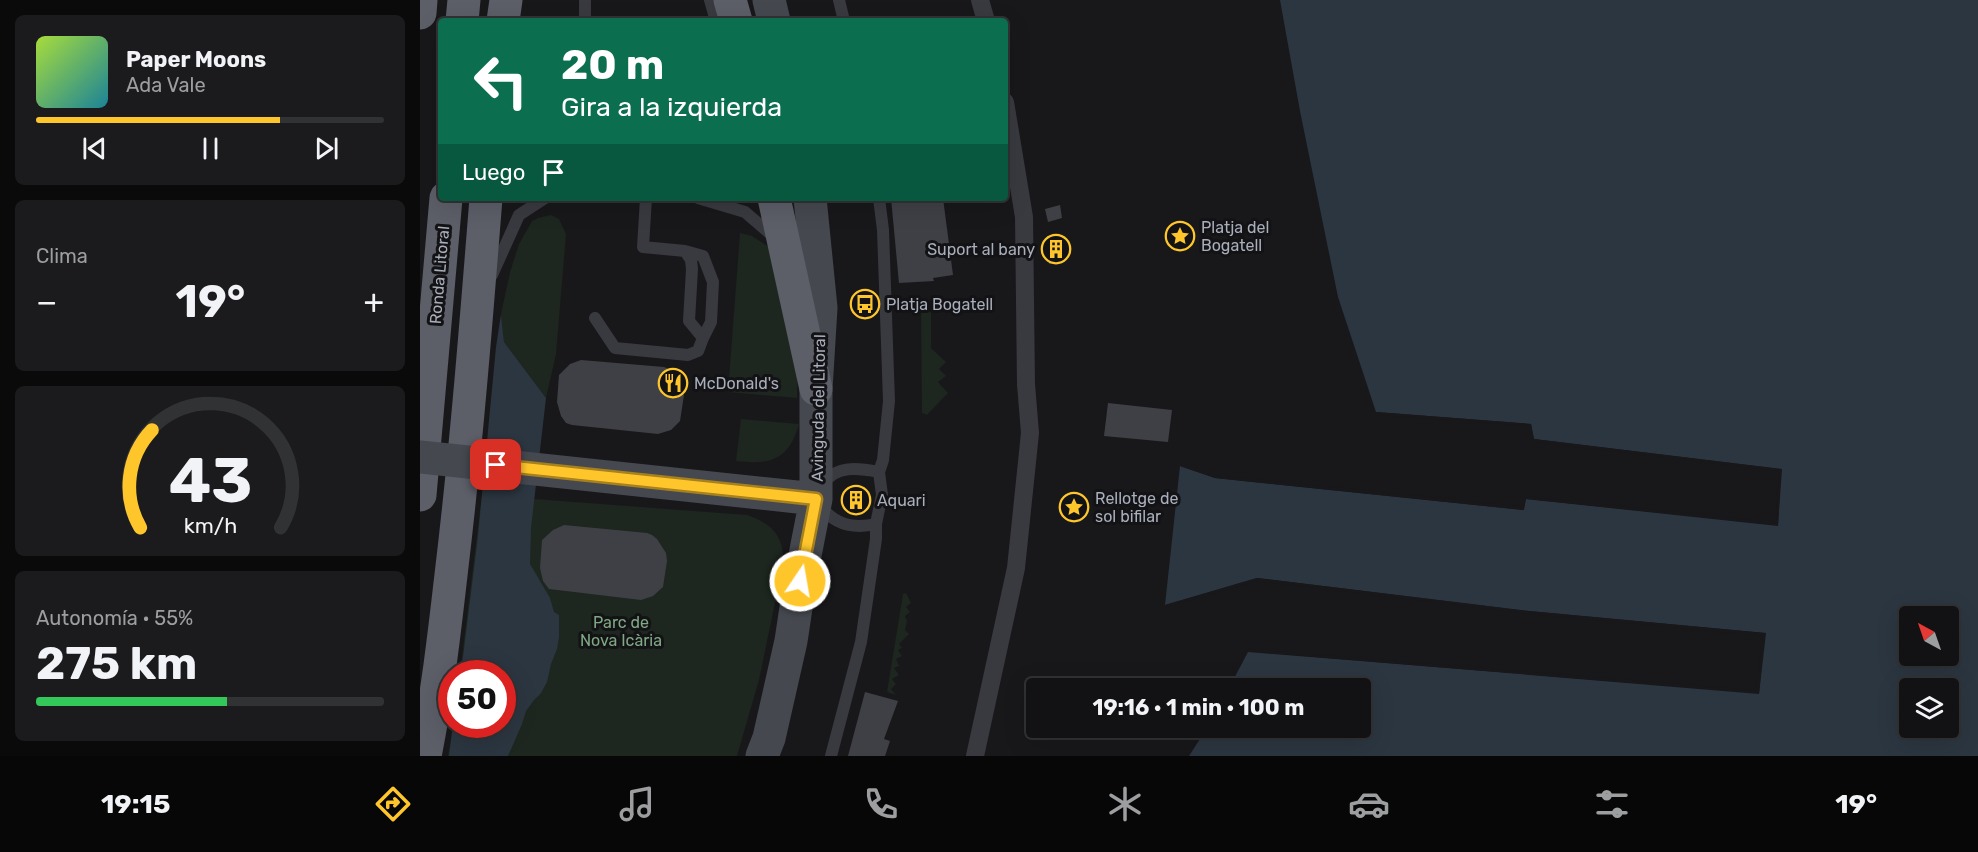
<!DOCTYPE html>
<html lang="es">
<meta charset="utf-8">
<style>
body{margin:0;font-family:Rubik,sans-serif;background:#1b1b1d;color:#f1f3f6;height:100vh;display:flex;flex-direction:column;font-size:22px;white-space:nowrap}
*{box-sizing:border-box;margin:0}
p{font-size:20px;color:#9c9ea0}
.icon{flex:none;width:33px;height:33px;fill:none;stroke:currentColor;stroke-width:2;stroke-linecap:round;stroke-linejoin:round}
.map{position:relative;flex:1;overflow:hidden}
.side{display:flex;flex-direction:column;gap:15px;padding:15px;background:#0a0a0b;width:420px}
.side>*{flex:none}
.top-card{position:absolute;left:18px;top:18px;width:570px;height:183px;border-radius:6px;box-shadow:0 6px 24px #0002,0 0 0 2px #313234;background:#0b6e4f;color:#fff;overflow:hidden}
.needle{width:39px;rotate:320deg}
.fabs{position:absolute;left:1479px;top:606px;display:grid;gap:12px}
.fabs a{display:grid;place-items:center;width:60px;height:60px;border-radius:6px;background:#121214;box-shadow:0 6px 24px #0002,0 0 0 2px #313234;font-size:30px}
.speed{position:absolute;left:18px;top:660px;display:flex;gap:12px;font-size:30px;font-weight:700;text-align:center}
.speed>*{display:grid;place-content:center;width:78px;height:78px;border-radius:50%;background:#121214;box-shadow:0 6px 24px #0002,0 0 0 2px #313234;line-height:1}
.speed .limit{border:9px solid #d22;background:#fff;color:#111}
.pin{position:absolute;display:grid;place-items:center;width:51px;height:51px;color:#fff;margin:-26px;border-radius:12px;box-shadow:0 3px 9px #0006}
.me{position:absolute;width:66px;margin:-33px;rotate:12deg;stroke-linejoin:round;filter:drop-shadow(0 0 4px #0008)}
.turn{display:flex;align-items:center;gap:21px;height:126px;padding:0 24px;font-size:27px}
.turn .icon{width:78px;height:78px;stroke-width:2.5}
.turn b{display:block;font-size:42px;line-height:51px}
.then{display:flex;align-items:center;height:57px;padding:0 24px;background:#0003;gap:12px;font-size:22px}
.big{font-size:45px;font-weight:700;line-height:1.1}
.side .widget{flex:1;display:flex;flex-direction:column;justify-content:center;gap:9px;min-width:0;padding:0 21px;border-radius:9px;background:#1b1b1d}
.side .dial{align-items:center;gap:0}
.dial svg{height:156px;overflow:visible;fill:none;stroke:#313234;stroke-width:7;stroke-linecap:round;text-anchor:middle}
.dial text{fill:#f1f3f6;stroke:none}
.song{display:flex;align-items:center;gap:18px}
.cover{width:72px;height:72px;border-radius:9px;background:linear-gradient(135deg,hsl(80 70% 55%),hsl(190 70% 35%))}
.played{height:6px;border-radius:3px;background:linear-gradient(90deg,#ffc62c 70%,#313234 70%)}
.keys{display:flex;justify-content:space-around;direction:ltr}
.heat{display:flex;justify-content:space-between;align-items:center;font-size:33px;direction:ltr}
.charge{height:9px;border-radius:4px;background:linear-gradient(90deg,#34c759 55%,#313234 0)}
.trip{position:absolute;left:606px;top:678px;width:345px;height:60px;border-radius:6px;background:#121214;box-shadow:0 6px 24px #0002,0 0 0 2px #313234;font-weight:700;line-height:60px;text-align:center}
.tab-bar{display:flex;height:96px;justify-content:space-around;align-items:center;background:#070708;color:#9c9ea0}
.tab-bar .icon{width:42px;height:42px}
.tab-bar .current{color:#ffc62c}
.tab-bar b{font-size:27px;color:#f1f3f6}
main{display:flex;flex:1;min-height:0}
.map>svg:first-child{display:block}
</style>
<main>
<section class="side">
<div class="widget">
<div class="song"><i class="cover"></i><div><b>Paper Moons</b><p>Ada Vale</p></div></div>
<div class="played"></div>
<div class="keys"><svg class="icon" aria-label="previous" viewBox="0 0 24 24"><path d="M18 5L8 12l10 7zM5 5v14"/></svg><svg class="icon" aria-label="pause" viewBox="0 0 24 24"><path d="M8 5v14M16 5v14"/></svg><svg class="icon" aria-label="next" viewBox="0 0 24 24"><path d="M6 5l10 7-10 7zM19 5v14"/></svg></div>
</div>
<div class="widget"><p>Clima</p>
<div class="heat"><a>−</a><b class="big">19°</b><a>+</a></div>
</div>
<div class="widget dial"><svg viewBox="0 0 100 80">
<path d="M14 69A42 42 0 1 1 86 69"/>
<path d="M14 69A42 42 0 0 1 20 19" stroke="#ffc62c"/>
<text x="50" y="56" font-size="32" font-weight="700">43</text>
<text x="50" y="72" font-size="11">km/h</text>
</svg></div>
<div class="widget"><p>Autonomía · 55%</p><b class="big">275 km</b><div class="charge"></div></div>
</section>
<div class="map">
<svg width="1558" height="756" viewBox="0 0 1558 756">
<rect width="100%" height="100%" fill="#18181b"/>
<path fill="#1d261f" d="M131,215L139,219L146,234L136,354L126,398L84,342L81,314L90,272L99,244L112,221L118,218Z
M320,233L332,236L349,247L378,364L377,398L308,392Z
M505,307L511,313V348L526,362L519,369L526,376L518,382L528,393L507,415L502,413L501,311Z
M321,419L379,424C369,460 351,465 316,461Z
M62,495L327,515C352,523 365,537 363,564L339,680L317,756H28L33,725L82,724V674L40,673Z
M486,593L491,603L486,607L490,612L485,616L487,621L485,630L489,634L479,644L482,648L478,650L482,656L476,659L479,666L474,668L479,675L472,679L476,684L471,689L476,695L467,692L483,594Z"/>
<path fill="#2c3640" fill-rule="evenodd" d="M860,0H1558V756H769L787,728H940V688H809L828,652L1339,693L1345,633L1109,611L837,578L745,605L760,466L795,478L1103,510L1106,499L1358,525L1361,469L1114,439L1111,424L956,412L918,297L880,111ZM1490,616H1528V656H1490ZM1490,688H1528V728H1490Z
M81,314L84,342L126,398L111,528L110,564L130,598L134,612L139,615V637L137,649L131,664L127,682L121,693L114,700L106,711L102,724L88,756H29L33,725L82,724V674L41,673L58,536L76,347Z"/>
<path fill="#18181b" d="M956,412L1111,424L1114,439L1362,469L1358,526L1106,499L1104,510L795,478L760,466V463L796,475L1101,506L1103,498L1106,496L1356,522L1359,471L1113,442L1111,440L1109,426L955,415L953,413Z
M837,578L1109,611L1346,633L1339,694L824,651L828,649L1336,690L1343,636L1109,614L837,581L745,608V605Z"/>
<path fill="#3f4045" d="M471,198H523L533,275L513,278L514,281L479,283Z
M640,205L642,218L628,222L625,209Z
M643,235L645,262L629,264L627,236Z
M161,360L244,367L249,369L254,373L263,387L264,395L260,421L251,430L238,434L152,425L146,423L141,416L137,402L139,375L150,364Z
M688,403L752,410L748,442L684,436Z
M437,496L441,500L436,503L431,499Z
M144,525L227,533L232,535L237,539L246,553L247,561L243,587L233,596L221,600L129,589L123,581L120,568L122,540L133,530Z
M445,692L478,701L464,739L470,741L465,756H428Z"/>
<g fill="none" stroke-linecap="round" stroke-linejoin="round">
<path stroke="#393940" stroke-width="12" d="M290,0L296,21
M419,0L424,21
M165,21V0
M278,198L325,212L354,237
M265,251L283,256L293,282L291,322L283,338
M72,275L99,215L125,198
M175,318L195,348L268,355L278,351L283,338L269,321L272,269L271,260L265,251L223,247L226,198
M403,484C416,465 438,468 459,472
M400,505C414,525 433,529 456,524
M411,756L441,642L456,539V524L462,495L459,472L463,460L469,401L463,230L459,198"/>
<path stroke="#393940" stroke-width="18" d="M560,0L566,21
M555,756L596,568L610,433L606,384L604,217L585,102"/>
<path stroke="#464850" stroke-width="33" d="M349,0L354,21
M76,465L396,499
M342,756L349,738L371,641L380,581L396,499V389L401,308L390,198"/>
<path stroke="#5c5e68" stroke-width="33" d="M310,0L316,21
M0,13L1,0
M42,21L44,0
M83,21L86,0
M354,198L396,389
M0,495L26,198
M5,756C17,696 24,636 31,575C46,450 56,324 66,198"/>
<path stroke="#464850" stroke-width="33" d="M0,457L76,465"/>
</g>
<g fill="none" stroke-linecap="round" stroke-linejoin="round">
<g stroke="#a6811d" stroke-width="15">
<path id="route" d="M76,465L396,499L380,581"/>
</g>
<use href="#route" stroke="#ffc62c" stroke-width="10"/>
</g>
<defs>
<g id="sight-ring" transform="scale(1.5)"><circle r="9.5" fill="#131316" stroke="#ffc62c" stroke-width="1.5"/><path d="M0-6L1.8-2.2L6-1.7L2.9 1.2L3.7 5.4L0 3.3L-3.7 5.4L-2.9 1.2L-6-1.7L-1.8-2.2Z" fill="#ffc62c"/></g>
<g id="building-ring" transform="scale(1.5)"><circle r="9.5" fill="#131316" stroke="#ffc62c" stroke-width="1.5"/><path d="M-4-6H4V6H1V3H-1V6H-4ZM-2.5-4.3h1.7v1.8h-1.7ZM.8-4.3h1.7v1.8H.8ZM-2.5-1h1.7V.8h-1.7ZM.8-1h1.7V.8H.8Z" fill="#ffc62c"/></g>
<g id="bus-ring" transform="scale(1.5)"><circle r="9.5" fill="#131316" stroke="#ffc62c" stroke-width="1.5"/><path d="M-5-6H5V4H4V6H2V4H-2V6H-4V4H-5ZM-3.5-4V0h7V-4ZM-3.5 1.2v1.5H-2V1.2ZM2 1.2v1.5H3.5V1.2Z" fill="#ffc62c"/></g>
<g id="restaurant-ring" transform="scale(1.5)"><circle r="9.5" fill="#131316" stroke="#ffc62c" stroke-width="1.5"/><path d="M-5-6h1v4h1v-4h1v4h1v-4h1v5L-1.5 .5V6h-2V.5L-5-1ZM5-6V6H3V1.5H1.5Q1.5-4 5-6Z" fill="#ffc62c"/></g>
</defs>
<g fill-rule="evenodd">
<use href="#sight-ring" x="760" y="236"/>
<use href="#building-ring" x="636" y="249"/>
<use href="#bus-ring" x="445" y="304"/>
<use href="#restaurant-ring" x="253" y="383"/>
<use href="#building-ring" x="436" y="500"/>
<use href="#sight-ring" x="654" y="507"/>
</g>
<g text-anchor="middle" stroke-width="6" stroke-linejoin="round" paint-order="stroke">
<g font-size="16" fill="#a9aebb" stroke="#131316" text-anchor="start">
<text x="781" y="233">Platja del<tspan x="781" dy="18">Bogatell</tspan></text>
<text x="615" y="255" text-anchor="end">Suport al bany</text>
<text x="466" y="310">Platja Bogatell</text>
<text x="274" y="389">McDonald's</text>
<text x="675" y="504">Rellotge de<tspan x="675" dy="18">sol bifilar</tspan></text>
<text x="457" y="506">Aquari</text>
</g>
<g font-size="16" fill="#a9aebb" stroke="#131316">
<text transform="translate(19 275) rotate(-85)" y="6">Ronda Litoral</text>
<text transform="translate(398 408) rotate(-89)" y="6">Avinguda del Litoral</text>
</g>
<g font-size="16" fill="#7fa884" stroke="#131316">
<text x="201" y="628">Parc de<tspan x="201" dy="18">Nova Icària</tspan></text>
</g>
</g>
</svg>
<div class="fabs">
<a><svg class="needle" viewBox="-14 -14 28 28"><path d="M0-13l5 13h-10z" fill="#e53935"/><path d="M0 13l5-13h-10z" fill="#9c9ea0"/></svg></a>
<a><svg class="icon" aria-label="layers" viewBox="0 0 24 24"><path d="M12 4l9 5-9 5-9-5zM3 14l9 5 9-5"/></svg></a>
</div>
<div class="speed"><div class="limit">50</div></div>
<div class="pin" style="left:76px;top:465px;background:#d93025"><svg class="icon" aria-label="arrive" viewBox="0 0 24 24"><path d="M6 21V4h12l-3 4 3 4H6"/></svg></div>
<svg class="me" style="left:380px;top:581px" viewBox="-20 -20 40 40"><circle r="17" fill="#ffc62c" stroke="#fff" stroke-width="3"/><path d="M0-11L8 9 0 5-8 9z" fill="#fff"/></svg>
<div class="trip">19:16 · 1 min · 100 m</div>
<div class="top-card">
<div class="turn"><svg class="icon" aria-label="left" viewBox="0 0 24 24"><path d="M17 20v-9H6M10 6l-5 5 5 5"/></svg><div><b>20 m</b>Gira a la izquierda</div></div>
<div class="then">Luego<svg class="icon" aria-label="arrive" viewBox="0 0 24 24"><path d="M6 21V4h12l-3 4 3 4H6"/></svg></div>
</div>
</div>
</main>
<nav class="tab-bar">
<b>19:15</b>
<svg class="icon current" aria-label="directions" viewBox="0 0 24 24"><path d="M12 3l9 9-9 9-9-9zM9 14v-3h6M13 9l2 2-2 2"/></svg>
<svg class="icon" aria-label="music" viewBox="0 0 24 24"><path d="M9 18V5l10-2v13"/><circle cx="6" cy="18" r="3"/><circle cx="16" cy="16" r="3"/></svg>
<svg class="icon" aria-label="phone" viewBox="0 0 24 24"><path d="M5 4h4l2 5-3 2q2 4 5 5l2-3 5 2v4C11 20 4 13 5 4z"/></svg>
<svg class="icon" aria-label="climate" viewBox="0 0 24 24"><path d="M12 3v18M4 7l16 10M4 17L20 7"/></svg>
<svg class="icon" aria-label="car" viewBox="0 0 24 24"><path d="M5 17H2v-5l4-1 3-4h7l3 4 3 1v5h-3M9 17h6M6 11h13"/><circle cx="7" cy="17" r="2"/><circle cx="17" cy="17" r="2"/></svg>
<svg class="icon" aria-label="filters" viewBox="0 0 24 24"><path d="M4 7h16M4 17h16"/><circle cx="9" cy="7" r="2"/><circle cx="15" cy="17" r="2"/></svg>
<b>19°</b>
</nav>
